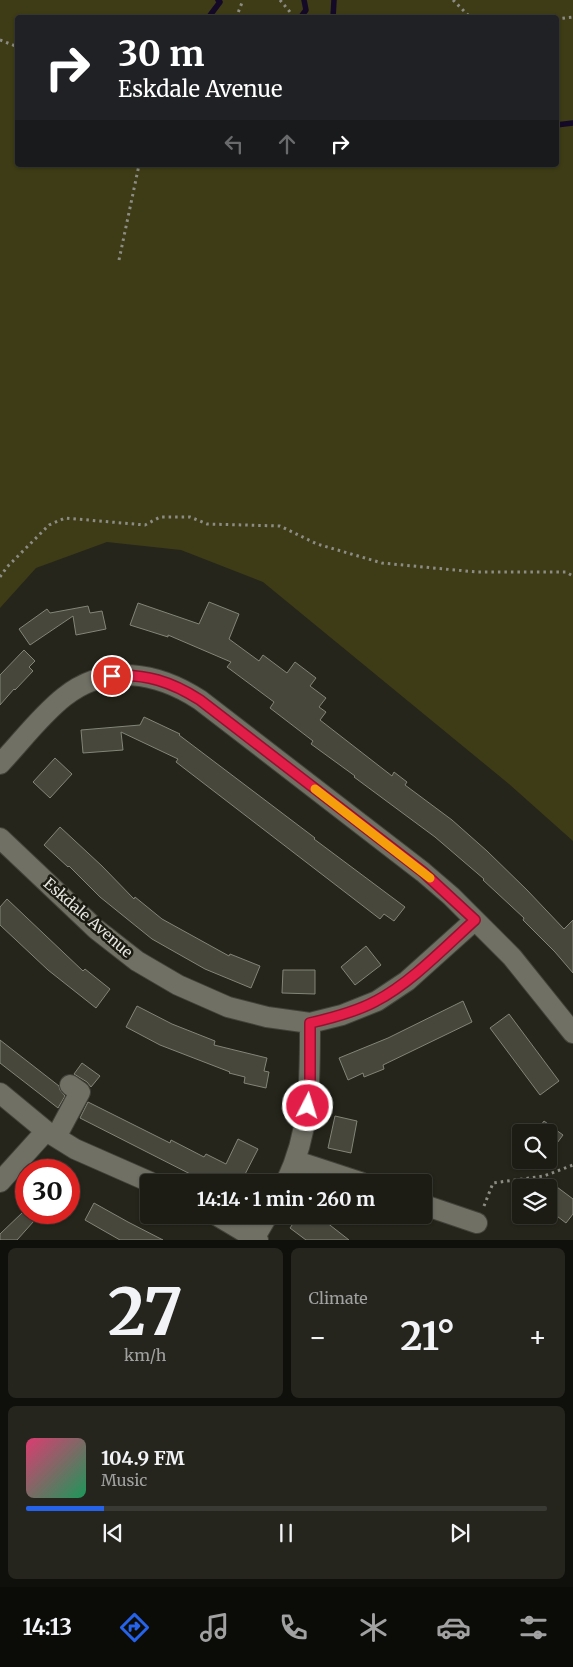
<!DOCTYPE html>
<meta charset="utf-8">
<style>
body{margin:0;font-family:Merriweather,serif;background:#25251d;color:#f1f3f6;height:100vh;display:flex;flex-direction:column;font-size:19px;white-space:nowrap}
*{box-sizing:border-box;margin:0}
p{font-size:16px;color:#a0a1a0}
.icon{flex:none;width:28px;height:28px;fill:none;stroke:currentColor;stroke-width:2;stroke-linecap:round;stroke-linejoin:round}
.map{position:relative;height:1240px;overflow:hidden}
.details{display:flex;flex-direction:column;gap:8px;padding:8px;background:#0f0f0b;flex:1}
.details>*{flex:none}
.banner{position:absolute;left:15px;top:15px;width:544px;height:152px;border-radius:5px;box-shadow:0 1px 4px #0004,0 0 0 1px #3a3a34;background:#202124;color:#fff;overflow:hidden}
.tools{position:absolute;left:512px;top:1124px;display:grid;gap:10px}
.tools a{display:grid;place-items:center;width:45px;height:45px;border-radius:5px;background:#1c1c14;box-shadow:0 1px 4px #0004,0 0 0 1px #3a3a34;font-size:25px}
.speed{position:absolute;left:15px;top:1159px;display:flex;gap:10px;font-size:25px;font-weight:700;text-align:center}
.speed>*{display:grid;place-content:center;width:65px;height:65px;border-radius:50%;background:#1c1c14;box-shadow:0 1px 4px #0004,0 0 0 1px #3a3a34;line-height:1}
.speed .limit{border:8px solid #d22;background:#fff;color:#111}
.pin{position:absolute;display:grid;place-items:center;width:42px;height:42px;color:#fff;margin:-21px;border:2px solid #fff;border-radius:50%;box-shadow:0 1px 5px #0007}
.me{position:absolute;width:55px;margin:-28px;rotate:5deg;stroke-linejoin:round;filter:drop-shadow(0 0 4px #0008)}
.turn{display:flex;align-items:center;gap:18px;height:105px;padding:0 20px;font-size:22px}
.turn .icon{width:65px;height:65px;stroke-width:2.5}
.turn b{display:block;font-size:35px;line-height:42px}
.lanes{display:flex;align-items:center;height:48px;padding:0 20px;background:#0003;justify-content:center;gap:25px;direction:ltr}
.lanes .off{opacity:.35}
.big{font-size:38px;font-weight:700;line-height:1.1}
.details .card{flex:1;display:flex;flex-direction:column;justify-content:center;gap:8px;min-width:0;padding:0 18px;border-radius:8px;background:#25251d}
.details .dial{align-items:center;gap:0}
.dial b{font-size:65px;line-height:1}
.song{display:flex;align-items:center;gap:15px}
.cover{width:60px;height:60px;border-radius:8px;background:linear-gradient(135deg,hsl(340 70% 55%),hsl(150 70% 35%))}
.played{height:5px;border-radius:2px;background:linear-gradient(90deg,#2563eb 15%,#3a3a34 15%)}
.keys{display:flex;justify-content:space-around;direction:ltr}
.heat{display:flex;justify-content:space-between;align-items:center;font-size:28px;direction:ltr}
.details .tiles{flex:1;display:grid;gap:8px;grid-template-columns:1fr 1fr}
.card:last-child{grid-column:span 2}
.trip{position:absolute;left:140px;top:1174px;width:292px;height:50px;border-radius:5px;background:#1c1c14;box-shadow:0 1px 4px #0004,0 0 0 1px #3a3a34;font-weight:700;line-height:50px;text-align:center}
.dock{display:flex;height:80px;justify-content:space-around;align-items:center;background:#0b0b08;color:#a0a1a0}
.dock .icon{width:35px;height:35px}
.dock .on{color:#2563eb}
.dock b{font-size:22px;color:#f1f3f6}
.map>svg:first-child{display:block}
</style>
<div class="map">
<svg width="573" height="1240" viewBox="0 0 573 1240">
<rect width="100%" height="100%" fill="#25251b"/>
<path fill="#3d3c16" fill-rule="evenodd" d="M0,0H573V841L509,784L263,582L181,550L107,542L36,568L0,608ZM18,18H556V165H18Z"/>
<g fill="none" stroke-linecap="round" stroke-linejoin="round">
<path stroke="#150928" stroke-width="5.5" d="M208,18L220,2L218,0
M300,18L306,10L304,0
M333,18L334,0
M556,125L573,123"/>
</g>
<path fill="#47473c" stroke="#848579" d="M209,602L239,614L229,639L259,661L263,655L287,673L295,662L316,678L310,686L326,698L319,707L326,712L320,720L392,776L394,772L407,782L405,785L452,820L487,851L527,890L564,929L573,920V973L555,952L523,920L524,918L483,880L484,879L435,837L354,777L355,776L311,744L313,741L270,708L274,702L227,667L231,662L168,635V637L130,625L138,603L199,624Z
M88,606L90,613L102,611L106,629L76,635L73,616L30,645L19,629L47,609L50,613Z
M24,650L35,661L29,667L33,671L15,690L14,689L0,705V675Z
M144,717L180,734L179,735L315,838L314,839L405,907L394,921L384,914L380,919L176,762L178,759L121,732L123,750L83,753L81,730L140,725Z
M55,758L72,774L50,798L33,782Z
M60,827L102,866L134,899L135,897L162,919L229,956L230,954L260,966L251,988L205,969L152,939L100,897L69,866L68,867L44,845Z
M7,899L83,971L85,969L110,989L96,1008L48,970L0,925V907Z
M366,946L381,965L355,985L341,967Z
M283,970H315V994L282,993Z
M463,1001L472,1022L383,1065L384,1069L364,1077L363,1073L348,1080L339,1058L388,1038Z
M137,1006L172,1024L215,1041L214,1045L267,1058L264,1071L269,1072L266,1088L244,1083L245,1077L229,1073L230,1072L160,1045L126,1027Z
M509,1014L559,1081L540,1095L490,1028Z
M0,1040L59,1086L60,1090L65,1096L58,1108L0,1063Z
M82,1063L100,1076L91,1087L87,1082L74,1074Z
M88,1102L170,1143L171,1140L204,1157L206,1154L226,1164L238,1139L258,1149L241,1182H206L80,1118Z
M335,1116L357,1121L351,1153L328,1148Z
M544,1121L563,1135L549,1154V1132H536Z
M549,1181L573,1199V1214L566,1223L549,1210Z
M94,1203L128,1222L163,1240H120L85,1220Z
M23,1212H42L17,1240H0V1234Z
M299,1215H331L326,1222L349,1240H306L290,1228Z"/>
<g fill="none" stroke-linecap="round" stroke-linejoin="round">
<g stroke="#42423a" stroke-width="22">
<path id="minor" d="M0,764C21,742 40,716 64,697C107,663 157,672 200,700L423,872L451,896L512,957L573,1033
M0,838L96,929L137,961L178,985L228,1007L267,1017L310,1023L342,1015L377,1001L407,981L475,920
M0,1093L46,1131L75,1149L150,1182
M56,1137L80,1092L70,1085
M296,1161L360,1182
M0,1182L46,1131
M286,1182C311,1130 310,1080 310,1023
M424,1205L477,1223
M216,1215L258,1240
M255,1237L268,1215"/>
</g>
<path stroke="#8c8c85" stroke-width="3" stroke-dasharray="2.5 4" stroke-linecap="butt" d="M280,0L295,18
M453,0L471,18
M236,18L243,0
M556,19L573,17
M0,40L18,47
M119,260L139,165
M0,577L7,567L49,525L65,518L145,525L160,517H190L207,524L280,526L317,544L382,563L476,572H566L573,576
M484,1206L493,1183L544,1176L573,1165"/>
<use href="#minor" stroke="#707065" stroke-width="20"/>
</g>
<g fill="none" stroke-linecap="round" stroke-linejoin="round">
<g stroke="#92132f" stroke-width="12">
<path id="route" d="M112,676C145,673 172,682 200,700L423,872L475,920C446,946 411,983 376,1001C356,1012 332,1018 310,1023V1079L308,1106"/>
</g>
<use href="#route" stroke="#e11d48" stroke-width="9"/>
<path stroke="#f59e0b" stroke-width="9" d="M315,789L430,878"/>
</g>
<g text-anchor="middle" stroke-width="5" stroke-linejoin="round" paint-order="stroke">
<g font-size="15" fill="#e6e6e0" stroke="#1b1b12">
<text transform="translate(88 918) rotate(41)" y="5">Eskdale Avenue</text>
</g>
</g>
</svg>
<div class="tools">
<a><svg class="icon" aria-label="search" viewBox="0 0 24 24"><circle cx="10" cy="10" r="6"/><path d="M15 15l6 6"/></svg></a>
<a><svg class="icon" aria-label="layers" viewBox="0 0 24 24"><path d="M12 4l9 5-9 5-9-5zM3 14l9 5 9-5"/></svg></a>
</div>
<div class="speed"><div class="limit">30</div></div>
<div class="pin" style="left:112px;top:676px;background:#d93025"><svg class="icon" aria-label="arrive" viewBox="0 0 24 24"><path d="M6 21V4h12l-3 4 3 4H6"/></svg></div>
<svg class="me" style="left:308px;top:1106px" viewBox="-20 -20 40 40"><circle r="17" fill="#e11d48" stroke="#fff" stroke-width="3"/><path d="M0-11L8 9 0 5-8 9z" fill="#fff"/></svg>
<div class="trip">14:14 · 1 min · 260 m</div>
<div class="banner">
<div class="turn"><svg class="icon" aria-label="right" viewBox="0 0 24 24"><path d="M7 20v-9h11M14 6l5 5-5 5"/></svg><div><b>30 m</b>Eskdale Avenue</div></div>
<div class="lanes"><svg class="icon off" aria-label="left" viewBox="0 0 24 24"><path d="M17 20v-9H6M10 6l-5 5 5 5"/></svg><svg class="icon off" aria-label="ahead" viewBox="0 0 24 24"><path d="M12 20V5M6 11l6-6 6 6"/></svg><svg class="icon" aria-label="right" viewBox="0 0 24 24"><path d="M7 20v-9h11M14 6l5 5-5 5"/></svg></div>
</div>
</div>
<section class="details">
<div class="tiles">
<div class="card dial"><b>27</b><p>km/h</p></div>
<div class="card"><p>Climate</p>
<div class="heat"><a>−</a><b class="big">21°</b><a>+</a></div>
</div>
<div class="card">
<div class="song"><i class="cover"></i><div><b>104.9 FM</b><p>Music</p></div></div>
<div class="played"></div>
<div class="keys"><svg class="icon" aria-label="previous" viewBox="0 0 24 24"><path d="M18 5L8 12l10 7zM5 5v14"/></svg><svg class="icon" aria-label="pause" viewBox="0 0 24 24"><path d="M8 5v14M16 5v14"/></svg><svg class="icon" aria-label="next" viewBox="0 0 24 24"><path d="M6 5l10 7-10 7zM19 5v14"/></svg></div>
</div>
</div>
</section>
<nav class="dock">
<b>14:13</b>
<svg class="icon on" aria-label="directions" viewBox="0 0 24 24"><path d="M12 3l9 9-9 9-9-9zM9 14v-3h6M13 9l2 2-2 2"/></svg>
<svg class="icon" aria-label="music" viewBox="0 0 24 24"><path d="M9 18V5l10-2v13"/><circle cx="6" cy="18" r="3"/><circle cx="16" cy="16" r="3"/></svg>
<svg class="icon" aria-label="phone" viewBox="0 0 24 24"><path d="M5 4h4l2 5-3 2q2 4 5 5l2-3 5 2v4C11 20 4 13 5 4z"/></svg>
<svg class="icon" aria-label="climate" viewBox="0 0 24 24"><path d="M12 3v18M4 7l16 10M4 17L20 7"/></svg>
<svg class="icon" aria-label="car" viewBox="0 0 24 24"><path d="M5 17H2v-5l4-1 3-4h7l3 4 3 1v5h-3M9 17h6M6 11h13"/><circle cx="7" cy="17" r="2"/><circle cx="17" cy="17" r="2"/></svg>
<svg class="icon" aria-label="filters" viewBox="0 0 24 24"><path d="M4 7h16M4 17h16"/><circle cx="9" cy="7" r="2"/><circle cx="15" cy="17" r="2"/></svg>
</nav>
